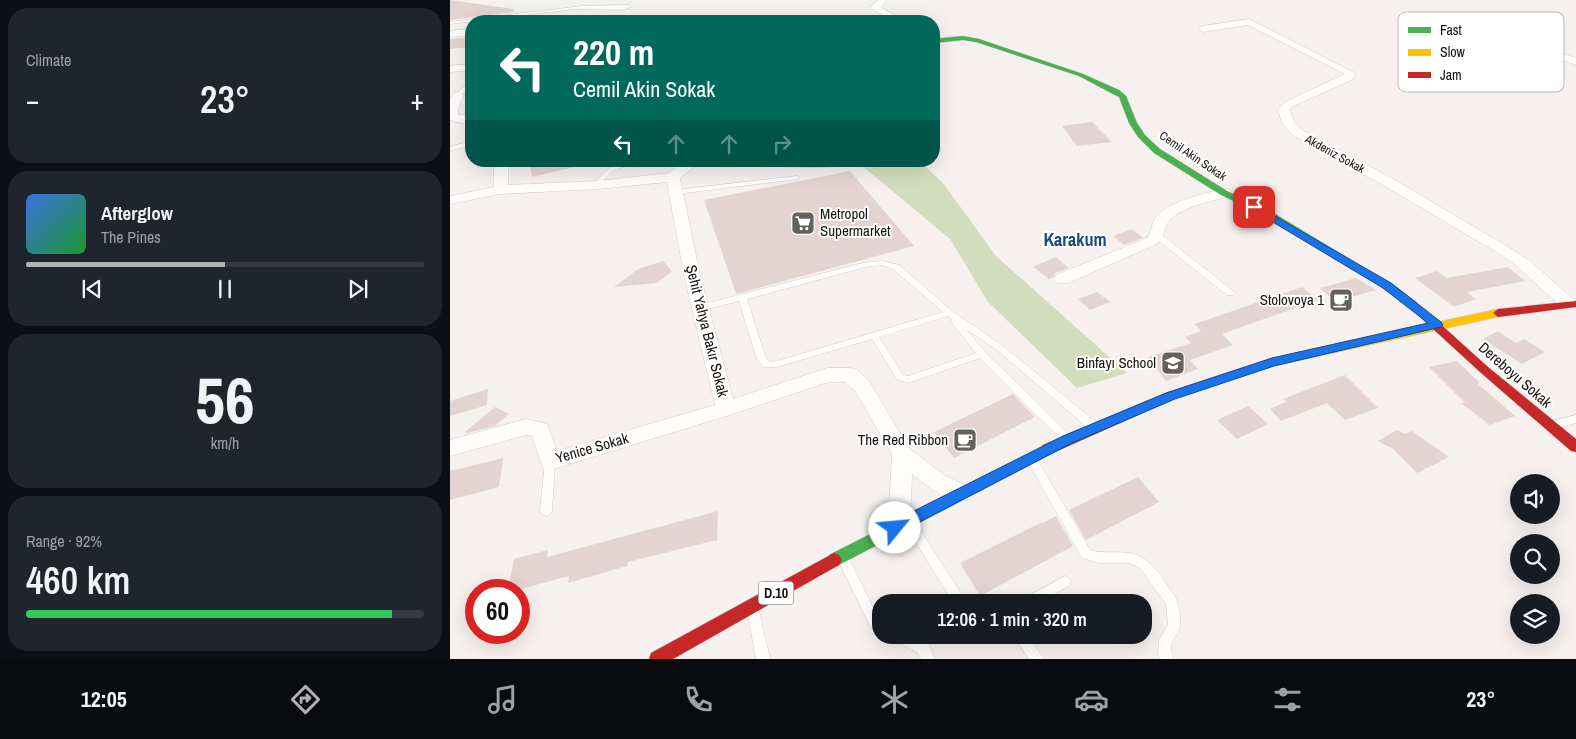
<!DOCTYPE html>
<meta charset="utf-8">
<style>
body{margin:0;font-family:"Archivo Narrow",sans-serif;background:#20242c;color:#f1f3f6;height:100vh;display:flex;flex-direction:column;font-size:19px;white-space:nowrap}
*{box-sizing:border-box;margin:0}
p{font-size:16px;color:#9ea1a6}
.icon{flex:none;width:28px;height:28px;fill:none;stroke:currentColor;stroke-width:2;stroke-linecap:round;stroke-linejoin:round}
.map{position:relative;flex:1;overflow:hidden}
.details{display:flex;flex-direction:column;gap:8px;padding:8px;background:#0d0f14;width:450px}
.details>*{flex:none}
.hud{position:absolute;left:15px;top:15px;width:475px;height:152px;border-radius:20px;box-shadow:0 5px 20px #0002;background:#00695c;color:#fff;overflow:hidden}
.controls{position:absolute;left:1060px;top:474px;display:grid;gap:10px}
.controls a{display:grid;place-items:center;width:50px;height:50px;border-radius:50%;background:#171b24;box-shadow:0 5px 20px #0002;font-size:25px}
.speed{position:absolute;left:15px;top:579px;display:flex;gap:10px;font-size:25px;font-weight:700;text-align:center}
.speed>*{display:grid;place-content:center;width:65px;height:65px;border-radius:50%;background:#171b24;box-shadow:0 5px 20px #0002;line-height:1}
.speed .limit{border:8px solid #d22;background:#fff;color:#111}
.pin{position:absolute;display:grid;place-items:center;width:42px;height:42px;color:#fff;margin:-21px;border-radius:10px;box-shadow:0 2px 8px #0006}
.me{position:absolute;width:55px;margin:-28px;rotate:62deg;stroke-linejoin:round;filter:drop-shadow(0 0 4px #0008)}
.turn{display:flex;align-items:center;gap:18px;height:105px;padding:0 25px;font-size:22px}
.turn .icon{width:65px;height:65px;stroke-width:2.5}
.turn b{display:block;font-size:35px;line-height:42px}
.lanes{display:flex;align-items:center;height:48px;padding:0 25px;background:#0003;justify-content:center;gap:25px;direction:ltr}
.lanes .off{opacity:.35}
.big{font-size:38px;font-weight:600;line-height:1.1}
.details .widget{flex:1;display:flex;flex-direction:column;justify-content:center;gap:8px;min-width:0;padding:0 18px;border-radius:20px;background:#20242c}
.details .dial{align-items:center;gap:0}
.dial b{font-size:65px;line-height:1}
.song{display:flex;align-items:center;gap:15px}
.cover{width:60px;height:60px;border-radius:8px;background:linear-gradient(135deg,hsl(220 70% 55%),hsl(130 70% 35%))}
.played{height:5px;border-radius:2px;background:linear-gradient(90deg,#b2b1b2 50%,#363941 50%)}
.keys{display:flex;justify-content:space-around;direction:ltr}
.heat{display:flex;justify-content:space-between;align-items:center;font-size:28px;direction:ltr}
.charge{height:8px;border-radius:4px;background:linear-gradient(90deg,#34c759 92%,#363941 0)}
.trip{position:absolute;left:422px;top:594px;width:280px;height:50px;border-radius:20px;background:#171b24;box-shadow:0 5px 20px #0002;font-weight:600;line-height:50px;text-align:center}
.tabs{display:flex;height:80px;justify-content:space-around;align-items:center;background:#090b0e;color:#9ea1a6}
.tabs .icon{width:35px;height:35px}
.tabs .selected{color:#b2b1b2}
.tabs b{font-size:22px;color:#f1f3f6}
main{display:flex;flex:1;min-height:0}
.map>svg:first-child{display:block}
</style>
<main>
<section class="details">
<div class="widget"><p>Climate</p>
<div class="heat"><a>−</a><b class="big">23°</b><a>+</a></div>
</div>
<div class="widget">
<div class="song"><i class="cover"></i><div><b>Afterglow</b><p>The Pines</p></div></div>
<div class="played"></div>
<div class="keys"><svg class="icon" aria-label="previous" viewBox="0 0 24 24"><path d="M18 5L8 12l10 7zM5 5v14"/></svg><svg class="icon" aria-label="pause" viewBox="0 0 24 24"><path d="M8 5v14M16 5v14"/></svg><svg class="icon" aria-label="next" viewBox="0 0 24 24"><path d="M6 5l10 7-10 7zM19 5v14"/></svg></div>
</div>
<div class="widget dial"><b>56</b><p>km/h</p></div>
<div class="widget"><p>Range · 92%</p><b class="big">460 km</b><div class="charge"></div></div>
</section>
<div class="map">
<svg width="1126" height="659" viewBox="0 0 1126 659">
<rect width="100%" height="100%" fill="#f6f1ee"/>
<path fill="#d3ddbe" d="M353,161H469L493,183L546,256L677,373L627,388L538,302L500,239L411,165L372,168L313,167Z"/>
<path fill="#e3d4d1" d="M0,0L63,9V12L0,20Z
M21,37V47L0,49V39Z
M642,122L662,142L627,146L612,126Z
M79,161H124L125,167L82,177Z
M400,171L464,246L286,294L254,200Z
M682,229L693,238L674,245L663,236Z
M606,257L619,268L605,273L603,277L599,279L583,267Z
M213,261L222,271L207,283L164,287L188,269Z
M1058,267L1075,281L1017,292L1026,299L1004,307L965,278L987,271L997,278Z
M906,278L926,290L885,302L870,288Z
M852,287L868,300L772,334L783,345L740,360L748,369L716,381L698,357L741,343L735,337L751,331L745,324Z
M647,292L660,302L640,310L628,299Z
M1048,331L1066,343L1074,339L1095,352L1072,364L1033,339Z
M1007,361L1030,383L1028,384L1065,416L1040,425L1011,403L1014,402L979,367Z
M895,375L928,408L895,420L877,403L831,421L820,409L836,402L833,399Z
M38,389L37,405L0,416V401Z
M563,394L585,417L504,458L484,432Z
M798,406L818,424L787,439L767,420Z
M45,407L59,414L45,426L18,433L15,432Z
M947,430L954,434L962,431L999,457L967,473L943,449L928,441Z
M53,458L49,487L0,500V471Z
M688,477L709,502L636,540L619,510Z
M268,511L267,540L178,562L177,566L118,583L119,576L67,590H58L64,559L98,550L97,557Z
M606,516L623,546L530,596L510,563L592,522L593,523Z"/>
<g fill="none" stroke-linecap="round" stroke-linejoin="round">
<g stroke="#d1cecb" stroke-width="1">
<path id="lane" d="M179,5L181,7L172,10L123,9L0,24V22L132,6Z
M21,80V85L10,96H6V94Z
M21,141V145L0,151V147Z
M178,161H190C170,172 165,162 150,186H146L145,185C153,171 162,165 178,161Z
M347,176L350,178L349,179L226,194L223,192L226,190Z
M705,234H711L783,291L784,293L783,295H777L705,238L704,236Z
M432,261L449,265L502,311L553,346L646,422L647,425L646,428L642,429L638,428L547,350L516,329L535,352L619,434L620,437L619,440L615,441L611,440L530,358L458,383L447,379L422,339L327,367H315L307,360L289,301L250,311L246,308L250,305L413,263ZM432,265L443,269L493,312L327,361L320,362L316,358L297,299L416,267ZM498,316L502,319L501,321L502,323L526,353L458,376L453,375L429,337Z
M1126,415V423L1106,428L1102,427L1101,424L1102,421Z
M582,456L586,457L640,550C653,554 666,551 679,553C702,556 714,581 726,598C729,605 731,618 730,626C728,640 715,639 724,659H710L708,653L709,640L718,625L716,604L690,568L679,563H649L632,558L577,460L578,457Z
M100,458L104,459L105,462L102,511L100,514L96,516L92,514L90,511L95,462L96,459Z
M461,520L465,522L514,598L516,602H503L457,528L455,525L457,522Z
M394,555L398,556L428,618L431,620V633L420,626L388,560L390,556Z
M615,576L619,578L621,582L619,586L590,602H573L575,598Z
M304,609L308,611L310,615L320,659H306L298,615L300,611Z
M440,635H460L478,643L485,659H471L468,653L441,639Z
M563,635H577L594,659H579Z"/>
</g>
<g stroke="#d1cecb" stroke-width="1">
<path id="street" d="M428,0H437L431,7L454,21H443L422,9L420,7Z
M799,19L905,73L904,79L843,106L840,110L844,122L852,130L943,179L1060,248L1080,261L1124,300L1126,303L1124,308L1118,309L1112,308L1068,267L1050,254L933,185L844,136L832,123L828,110L835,102L895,74L798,25L753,32L748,29L753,26Z
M21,29V35L0,37V31Z
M1105,51L1126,58V65L1101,56L1100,54Z
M21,64V70L0,72V66Z
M8,92L14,95L9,105L8,115L21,114V122L11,123L0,120V99L4,93Z
M44,161H58V185L148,181L219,173L235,161H251L230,178L250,275L283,399L377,368H400L407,370L419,381L459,448L494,475L519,487L522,493L519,499C500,506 476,485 462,474C461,495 462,515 453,535L445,538L437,535L434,528L439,510L442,454L405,391L395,382H378L283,414L100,470L93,468L82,436L76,435L0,456V440L76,419L97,424L107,451L265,405L234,275L217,182L148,189L50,194L0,204V196L44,187Z
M774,189L779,190L781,193L779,196C760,202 734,206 720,220C714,226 715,236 707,244L618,283H606L604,279L606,275L697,238C702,232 701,224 706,217C721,200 753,194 774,189Z"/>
</g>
<g stroke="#d1cecb" stroke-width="1">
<path id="fast" d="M513,36L529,39L633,74L669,90L676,96L687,123L695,135L710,149L777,191L822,212L929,277L924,280L920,279L816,216L771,195L704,153L688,137L679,123L669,97L663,94L629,76L526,42L513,40L484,43V39Z
M598,444L603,445L605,449L603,453L389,565L384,567L379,565L376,560L379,555Z"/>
</g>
<g stroke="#d1cecb" stroke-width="1">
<path id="slow" d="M1048,309L1052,310L1053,313L1052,316L824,366L747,391L743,390L741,387L743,384L822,358Z"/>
</g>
<g stroke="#d1cecb" stroke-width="1">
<path id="jam" d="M924,274L941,283L966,302L1038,367L1126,439V452L1121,451L1030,372L959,307L920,279L919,277L920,275Z
M1126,301V307L1048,317L1043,313L1048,309Z
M747,383L751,384L753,387L751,390L724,399L603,453L598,454L593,453L591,449L593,445L716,393Z
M384,553L389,555L392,560L389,565L223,659H199L201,653Z"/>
</g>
<use href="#lane" fill="#fefdfc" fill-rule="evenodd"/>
<use href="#street" fill="#fefdfc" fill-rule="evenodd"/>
<use href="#fast" fill="#4caf50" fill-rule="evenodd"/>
<use href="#slow" fill="#ffc107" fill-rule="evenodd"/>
<use href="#jam" fill="#c62828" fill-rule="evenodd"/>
</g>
<path fill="#1a73e8" stroke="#114b97" d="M804,204L941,283L991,322L993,325L991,327L824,366L725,399L622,443L450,532L445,534L440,532L437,528L440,523L613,436L716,393L822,358L978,323L933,288L801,209V205Z"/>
<defs>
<g id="supermarket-square" transform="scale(1.25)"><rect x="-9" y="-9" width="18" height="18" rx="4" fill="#64605e" stroke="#fff"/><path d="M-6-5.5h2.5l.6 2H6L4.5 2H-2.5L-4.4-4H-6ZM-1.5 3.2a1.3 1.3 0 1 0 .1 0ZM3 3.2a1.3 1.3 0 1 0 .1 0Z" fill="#fff"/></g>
<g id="cafe-square" transform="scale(1.25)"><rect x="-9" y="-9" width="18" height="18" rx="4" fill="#64605e" stroke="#fff"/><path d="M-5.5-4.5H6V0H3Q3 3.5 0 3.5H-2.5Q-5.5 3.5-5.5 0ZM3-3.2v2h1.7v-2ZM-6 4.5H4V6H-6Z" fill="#fff"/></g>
<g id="school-square" transform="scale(1.25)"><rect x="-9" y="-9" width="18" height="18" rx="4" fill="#64605e" stroke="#fff"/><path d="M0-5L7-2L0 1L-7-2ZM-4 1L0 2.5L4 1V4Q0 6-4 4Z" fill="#fff"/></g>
</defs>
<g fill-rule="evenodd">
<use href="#supermarket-square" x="353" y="223"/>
<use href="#cafe-square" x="891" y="300"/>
<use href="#school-square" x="723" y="363"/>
<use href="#cafe-square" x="515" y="440"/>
</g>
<g text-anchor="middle" stroke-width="4" stroke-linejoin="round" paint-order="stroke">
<g font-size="12" fill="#151210" stroke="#fff">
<text transform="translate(885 154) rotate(29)" y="4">Akdeniz Sokak</text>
<text transform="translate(743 156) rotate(34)" y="4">Cemil Akin Sokak</text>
</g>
<rect fill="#fff" stroke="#5b5958" stroke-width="1" x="308.5" y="581.5" width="35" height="23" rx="4"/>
<g font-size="14" font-weight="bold" fill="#151210">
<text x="326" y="598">D.10</text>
</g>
<g font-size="15" fill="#151210" stroke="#fff" text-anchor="end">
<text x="370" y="219" text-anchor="start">Metropol<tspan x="370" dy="17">Supermarket</tspan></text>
<text x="874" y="305">Stolovoya 1</text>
<text x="706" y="368">Binfayı School</text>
<text x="498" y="445">The Red Ribbon</text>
</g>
<g font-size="15" fill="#151210" stroke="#fff">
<text transform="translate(257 331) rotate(76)" y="5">Şehit Yahya Bakır Sokak</text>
<text transform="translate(1065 375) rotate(41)" y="5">Dereboyu Sokak</text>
<text transform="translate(142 448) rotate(-16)" y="5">Yenice Sokak</text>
</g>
<g font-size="18" font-weight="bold" fill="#1f477c" stroke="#fff">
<text x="625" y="246">Karakum</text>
</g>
</g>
<rect x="948" y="12" width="166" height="80" rx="8" fill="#fff" stroke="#b9b8b7" stroke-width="1"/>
<rect x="958" y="27" width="23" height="6" fill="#4caf50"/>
<rect x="958" y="49" width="23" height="7" fill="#ffc107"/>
<rect x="958" y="72" width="23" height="6" fill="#c62828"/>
<g font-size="14" fill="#151210">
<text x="990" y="35">Fast</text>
<text x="990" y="57">Slow</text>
<text x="990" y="80">Jam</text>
</g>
</svg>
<div class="controls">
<a><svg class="icon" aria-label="sound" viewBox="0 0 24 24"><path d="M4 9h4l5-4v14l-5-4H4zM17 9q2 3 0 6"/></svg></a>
<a><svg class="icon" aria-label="search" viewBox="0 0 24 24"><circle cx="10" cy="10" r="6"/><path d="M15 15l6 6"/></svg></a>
<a><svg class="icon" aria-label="layers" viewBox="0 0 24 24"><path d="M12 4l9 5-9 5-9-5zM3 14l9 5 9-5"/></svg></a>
</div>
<div class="speed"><div class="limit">60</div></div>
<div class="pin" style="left:804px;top:207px;background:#d93025"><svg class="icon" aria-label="arrive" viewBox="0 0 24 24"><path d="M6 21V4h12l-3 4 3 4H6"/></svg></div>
<svg class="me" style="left:445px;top:528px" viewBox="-20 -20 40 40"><circle r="19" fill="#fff"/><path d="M0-13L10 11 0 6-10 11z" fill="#1a73e8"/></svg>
<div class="trip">12:06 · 1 min · 320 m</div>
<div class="hud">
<div class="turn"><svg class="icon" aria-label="left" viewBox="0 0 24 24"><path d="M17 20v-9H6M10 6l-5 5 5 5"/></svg><div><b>220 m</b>Cemil Akin Sokak</div></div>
<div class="lanes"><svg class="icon" aria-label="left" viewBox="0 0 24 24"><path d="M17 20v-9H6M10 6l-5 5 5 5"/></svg><svg class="icon off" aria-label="ahead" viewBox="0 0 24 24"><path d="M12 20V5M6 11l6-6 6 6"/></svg><svg class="icon off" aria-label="ahead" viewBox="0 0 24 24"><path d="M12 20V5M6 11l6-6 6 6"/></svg><svg class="icon off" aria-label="right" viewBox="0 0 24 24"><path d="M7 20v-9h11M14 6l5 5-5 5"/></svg></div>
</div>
</div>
</main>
<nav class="tabs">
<b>12:05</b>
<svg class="icon selected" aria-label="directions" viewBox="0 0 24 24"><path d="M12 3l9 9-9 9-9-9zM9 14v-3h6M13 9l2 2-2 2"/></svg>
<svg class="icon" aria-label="music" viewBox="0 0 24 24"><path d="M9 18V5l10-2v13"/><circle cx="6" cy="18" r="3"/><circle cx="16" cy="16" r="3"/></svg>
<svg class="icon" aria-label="phone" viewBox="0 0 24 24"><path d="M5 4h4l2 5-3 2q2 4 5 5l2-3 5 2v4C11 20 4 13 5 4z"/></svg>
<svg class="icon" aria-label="climate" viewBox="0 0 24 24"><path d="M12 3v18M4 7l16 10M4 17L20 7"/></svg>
<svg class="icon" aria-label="car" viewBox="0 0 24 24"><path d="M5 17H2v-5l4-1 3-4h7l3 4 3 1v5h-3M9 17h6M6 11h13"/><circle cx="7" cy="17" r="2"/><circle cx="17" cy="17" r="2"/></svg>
<svg class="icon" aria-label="filters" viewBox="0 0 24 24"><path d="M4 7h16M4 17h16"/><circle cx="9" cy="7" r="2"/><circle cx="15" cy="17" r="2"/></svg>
<b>23°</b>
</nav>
